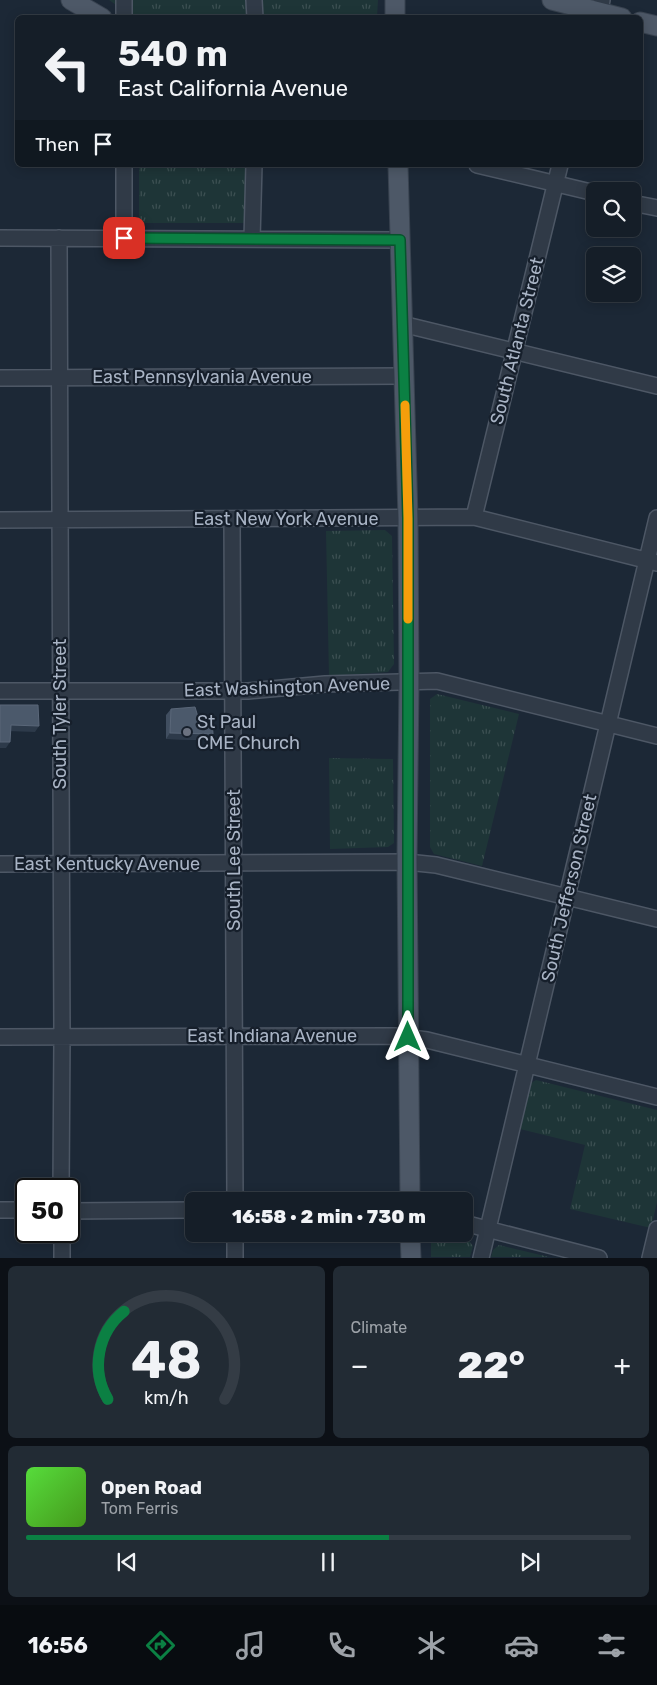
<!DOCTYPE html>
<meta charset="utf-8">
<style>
body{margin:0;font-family:Rubik,sans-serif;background:#222b34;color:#f1f3f6;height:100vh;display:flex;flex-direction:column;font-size:19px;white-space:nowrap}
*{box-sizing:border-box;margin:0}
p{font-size:16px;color:#9da2a8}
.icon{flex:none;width:28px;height:28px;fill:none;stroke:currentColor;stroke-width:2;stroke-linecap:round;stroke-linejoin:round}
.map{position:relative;height:1258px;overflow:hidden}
.sheet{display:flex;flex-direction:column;gap:8px;padding:8px;background:#0c1016;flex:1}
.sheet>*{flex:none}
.banner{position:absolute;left:15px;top:15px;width:628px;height:152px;border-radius:8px;box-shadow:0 2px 12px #0003,0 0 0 1px #343c45;background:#151e28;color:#f1f3f6;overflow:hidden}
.fabs{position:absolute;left:586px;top:182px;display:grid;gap:10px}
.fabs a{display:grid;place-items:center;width:55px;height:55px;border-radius:8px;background:#151e28;box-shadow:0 2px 12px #0003,0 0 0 1px #343c45;font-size:25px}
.speed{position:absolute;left:15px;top:1178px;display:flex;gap:10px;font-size:25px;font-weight:700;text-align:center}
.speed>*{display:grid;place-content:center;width:65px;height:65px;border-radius:50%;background:#151e28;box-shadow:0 2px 12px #0003,0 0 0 1px #343c45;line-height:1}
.speed .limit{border:2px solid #111;border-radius:8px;background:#fff;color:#111}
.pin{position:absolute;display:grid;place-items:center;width:42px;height:42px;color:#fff;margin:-21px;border-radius:10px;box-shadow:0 2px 8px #0006}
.me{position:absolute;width:55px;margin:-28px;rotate:0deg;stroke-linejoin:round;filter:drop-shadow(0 0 4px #0008)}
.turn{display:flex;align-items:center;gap:18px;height:105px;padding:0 20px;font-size:22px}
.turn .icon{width:65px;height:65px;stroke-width:2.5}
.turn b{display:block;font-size:35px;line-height:42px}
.then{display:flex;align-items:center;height:48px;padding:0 20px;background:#0003;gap:10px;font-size:19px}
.big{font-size:38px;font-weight:800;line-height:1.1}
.sheet .tile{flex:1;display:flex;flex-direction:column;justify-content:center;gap:8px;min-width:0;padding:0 18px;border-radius:8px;background:#222b34}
.sheet .dial{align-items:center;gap:0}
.dial svg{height:130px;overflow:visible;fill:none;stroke:#343c45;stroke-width:7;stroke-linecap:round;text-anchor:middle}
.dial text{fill:#f1f3f6;stroke:none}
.song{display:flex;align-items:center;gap:15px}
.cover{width:60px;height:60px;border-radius:8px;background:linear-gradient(135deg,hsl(110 70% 55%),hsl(100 70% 35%))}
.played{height:5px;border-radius:2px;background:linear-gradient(90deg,#0b8043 60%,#343c45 60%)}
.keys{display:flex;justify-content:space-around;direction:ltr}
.heat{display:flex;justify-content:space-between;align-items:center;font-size:28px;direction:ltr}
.sheet .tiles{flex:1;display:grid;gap:8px;grid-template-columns:1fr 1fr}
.tile:last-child{grid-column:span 2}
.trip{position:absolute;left:185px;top:1192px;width:288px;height:50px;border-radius:8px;background:#151e28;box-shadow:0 2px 12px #0003,0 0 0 1px #343c45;font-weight:800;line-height:50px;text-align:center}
.dock{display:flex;height:80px;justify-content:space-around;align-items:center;background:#080c10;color:#9da2a8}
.dock .icon{width:35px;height:35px}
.dock .selected{color:#0b8043}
.dock b{font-size:22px;color:#f1f3f6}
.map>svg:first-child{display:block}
</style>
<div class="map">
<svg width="657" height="1258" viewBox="0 0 657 1258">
<defs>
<pattern id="grass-tufts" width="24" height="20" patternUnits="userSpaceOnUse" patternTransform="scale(1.25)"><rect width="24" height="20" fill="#1e3537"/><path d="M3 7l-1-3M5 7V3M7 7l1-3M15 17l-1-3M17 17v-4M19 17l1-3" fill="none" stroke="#3c5052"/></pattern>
</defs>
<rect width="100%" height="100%" fill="#1c2836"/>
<path fill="url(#grass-tufts)" d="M109,0H378L377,17L135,18Z
M139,165H246V223H139Z
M385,530L392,536L394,664L388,672L329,676L326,531Z
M437,694L519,714L482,866L434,854L430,847V699Z
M329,758L393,759L394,843L388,847L330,849Z
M536,1080L657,1110V1202L651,1228L570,1209L585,1145L520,1129L531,1083Z
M431,1234C448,1234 462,1230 473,1246L470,1257H431Z
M499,1245L549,1257H491L493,1250Z"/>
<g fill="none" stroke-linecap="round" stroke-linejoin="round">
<g stroke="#4d5765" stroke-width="18">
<path id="minor" d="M124,0V18
M254,0L255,18
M598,18L602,0
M124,165V238
M477,165L595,193
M632,203L657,208
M0,238L400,240
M59,238L62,1037L61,1189
M252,239L254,165
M402,324L657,386
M0,378L404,376
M474,517L560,165
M232,519L235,1201
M0,520L474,517L657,563
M0,691H248L325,684L437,681L657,736
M0,864L407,862L436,865L657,919
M0,1037L395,1036L427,1040L657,1097
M0,1210H26
M69,1211L194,1210
M464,1223L599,1258
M62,1231V1258
M235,1234V1258
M481,1258L657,518
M650,1258L657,1229"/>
</g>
<g stroke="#394350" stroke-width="21">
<path id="major" d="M71,0L102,18
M395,0V18
M552,0L622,18
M640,22L657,26
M398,165L408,518L409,682L407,859L410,1201
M410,1234L411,1258"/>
</g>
<use href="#minor" stroke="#303a47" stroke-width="15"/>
<use href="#major" stroke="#4d5867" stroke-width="19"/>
</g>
<path fill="#404e60" d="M171,709L198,717L209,740L166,739V715Z"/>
<path fill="#2d3a4a" d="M11,725L39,726L35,732L7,731Z
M170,733L213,734L209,740L166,739Z
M0,742H10L6,748H0Z"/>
<path fill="#4b596b" stroke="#5a6779" d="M0,705H38L39,726L11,725L10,742H0Z
M195,707L198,717L212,719L213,734L170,733L171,709Z"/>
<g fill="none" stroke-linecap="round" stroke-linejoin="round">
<g stroke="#07532c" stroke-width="12">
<path id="route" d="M124,238L400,240L408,518V1037"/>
</g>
<use href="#route" stroke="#0b8043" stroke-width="9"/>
<path stroke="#f59e0b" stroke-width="9" d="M405,405L408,518V619"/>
</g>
<circle fill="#6b7280" stroke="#161f2b" stroke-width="2" cx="187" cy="732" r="5"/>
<g text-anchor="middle" stroke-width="4.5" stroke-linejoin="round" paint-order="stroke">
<g font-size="18" fill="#a9b4c5" stroke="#161f2b">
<text transform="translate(517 341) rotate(-76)" y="6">South Atlanta Street</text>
<text x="202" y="383">East Pennsylvania Avenue</text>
<text x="286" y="525">East New York Avenue</text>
<text transform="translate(287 687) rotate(-2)" y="6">East Washington Avenue</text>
<text transform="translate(60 714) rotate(-90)" y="6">South Tyler Street</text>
<text transform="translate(234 860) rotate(-90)" y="6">South Lee Street</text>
<text x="107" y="870">East Kentucky Avenue</text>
<text transform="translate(569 888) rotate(-77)" y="6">South Jefferson Street</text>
<text x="272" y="1042">East Indiana Avenue</text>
</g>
<g font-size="18" fill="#a9b4c5" stroke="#161f2b" text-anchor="start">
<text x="197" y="728">St Paul<tspan x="197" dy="21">CME Church</tspan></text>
</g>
</g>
</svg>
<div class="fabs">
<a><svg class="icon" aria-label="search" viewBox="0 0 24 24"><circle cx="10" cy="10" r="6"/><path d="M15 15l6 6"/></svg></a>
<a><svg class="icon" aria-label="layers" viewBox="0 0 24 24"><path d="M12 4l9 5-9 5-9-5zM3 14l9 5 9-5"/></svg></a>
</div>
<div class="speed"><div class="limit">50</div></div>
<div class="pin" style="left:124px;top:238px;background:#d93025"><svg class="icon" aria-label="arrive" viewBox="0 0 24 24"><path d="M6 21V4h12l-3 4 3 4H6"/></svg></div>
<svg class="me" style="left:408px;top:1037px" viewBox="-20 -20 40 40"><path d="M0-17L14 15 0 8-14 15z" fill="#0b8043" stroke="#fff" stroke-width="4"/></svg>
<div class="trip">16:58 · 2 min · 730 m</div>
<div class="banner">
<div class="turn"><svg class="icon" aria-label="left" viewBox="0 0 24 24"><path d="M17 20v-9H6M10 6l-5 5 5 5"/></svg><div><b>540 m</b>East California Avenue</div></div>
<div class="then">Then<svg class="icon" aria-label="arrive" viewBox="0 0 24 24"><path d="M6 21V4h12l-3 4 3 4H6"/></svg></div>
</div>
</div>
<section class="sheet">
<div class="tiles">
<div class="tile dial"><svg viewBox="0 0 100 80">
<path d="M14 69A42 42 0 1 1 86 69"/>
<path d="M14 69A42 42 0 0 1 24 15" stroke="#0b8043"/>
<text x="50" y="56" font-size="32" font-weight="700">48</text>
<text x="50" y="72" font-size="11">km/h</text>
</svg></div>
<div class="tile"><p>Climate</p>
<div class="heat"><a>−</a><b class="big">22°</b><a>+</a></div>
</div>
<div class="tile">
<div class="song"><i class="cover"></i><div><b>Open Road</b><p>Tom Ferris</p></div></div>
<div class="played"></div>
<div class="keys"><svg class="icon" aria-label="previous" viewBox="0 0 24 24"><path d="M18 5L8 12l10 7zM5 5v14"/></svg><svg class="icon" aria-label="pause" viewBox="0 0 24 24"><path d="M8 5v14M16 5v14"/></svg><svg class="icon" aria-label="next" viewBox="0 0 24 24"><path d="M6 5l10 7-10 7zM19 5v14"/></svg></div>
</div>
</div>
</section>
<nav class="dock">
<b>16:56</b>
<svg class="icon selected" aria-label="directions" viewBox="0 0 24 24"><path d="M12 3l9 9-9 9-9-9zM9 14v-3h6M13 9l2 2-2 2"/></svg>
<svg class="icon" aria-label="music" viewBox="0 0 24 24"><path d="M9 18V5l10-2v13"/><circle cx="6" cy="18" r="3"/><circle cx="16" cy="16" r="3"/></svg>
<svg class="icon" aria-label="phone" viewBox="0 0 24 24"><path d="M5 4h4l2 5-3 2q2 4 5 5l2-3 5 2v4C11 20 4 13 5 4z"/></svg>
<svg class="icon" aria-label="climate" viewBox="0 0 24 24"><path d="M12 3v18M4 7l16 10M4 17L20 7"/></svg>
<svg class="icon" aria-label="car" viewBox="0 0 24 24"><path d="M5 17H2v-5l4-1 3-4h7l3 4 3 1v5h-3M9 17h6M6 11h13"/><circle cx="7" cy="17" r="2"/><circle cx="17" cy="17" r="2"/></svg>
<svg class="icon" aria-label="filters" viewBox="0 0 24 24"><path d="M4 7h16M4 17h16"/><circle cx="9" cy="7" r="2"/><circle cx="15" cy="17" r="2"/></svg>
</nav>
